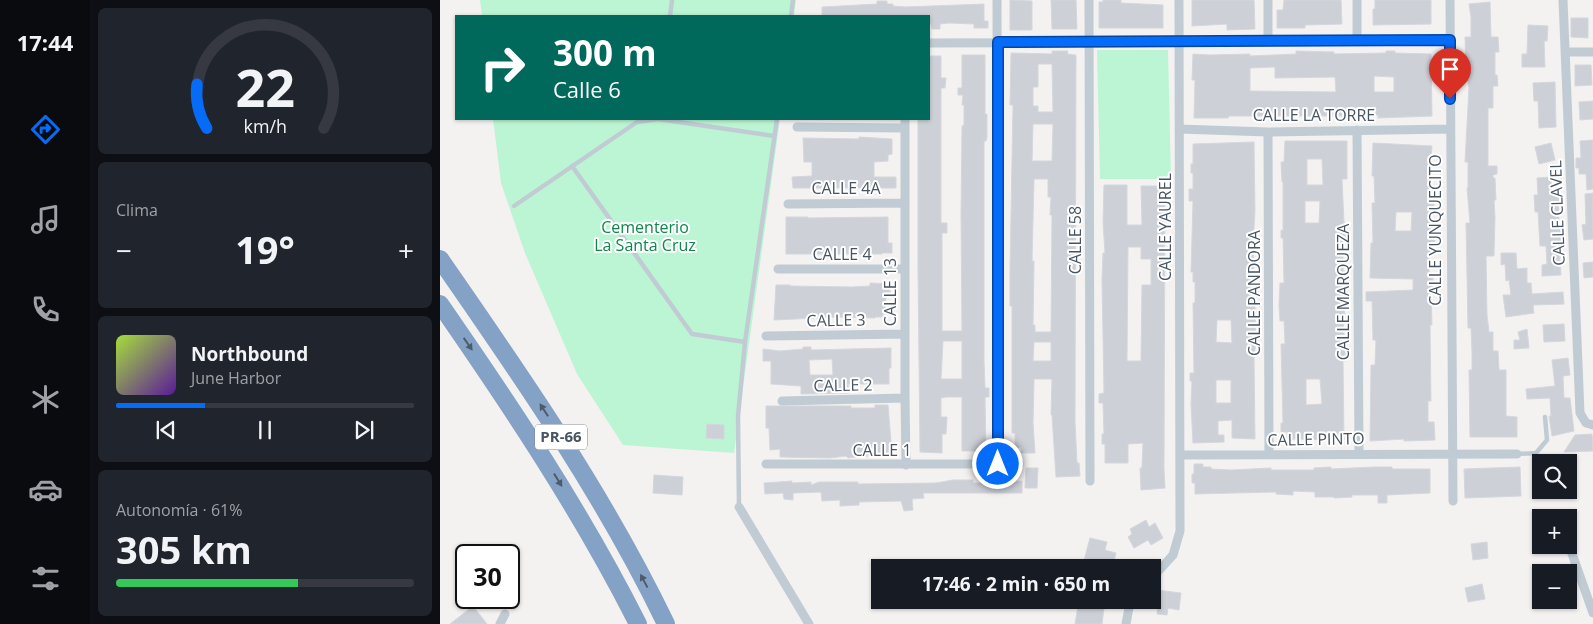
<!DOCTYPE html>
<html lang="es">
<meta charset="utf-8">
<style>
body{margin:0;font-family:"Open Sans",sans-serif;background:#20242c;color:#f1f3f6;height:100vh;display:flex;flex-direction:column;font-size:19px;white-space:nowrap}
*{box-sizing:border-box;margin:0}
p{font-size:16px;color:#9ea1a6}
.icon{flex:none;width:28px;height:28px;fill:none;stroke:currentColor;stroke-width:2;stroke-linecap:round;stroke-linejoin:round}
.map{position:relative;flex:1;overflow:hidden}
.side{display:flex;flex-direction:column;gap:8px;padding:8px;background:#0d0f14;width:350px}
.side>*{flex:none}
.banner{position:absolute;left:15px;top:15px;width:475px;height:105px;border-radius:0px;box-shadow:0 1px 4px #0004;background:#00695c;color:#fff;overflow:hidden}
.buttons{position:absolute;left:1092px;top:454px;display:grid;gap:10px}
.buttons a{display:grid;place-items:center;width:45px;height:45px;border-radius:0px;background:#171b24;box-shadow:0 1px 4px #0004;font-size:25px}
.speed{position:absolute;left:15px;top:544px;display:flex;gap:10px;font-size:25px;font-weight:700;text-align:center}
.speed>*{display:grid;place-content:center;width:65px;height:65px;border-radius:50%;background:#171b24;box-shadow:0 1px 4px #0004;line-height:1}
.speed .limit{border:2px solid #111;border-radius:8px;background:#fff;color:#111}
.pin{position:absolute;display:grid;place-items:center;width:42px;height:42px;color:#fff;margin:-51px -21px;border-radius:50% 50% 50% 0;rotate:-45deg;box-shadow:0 0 5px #0007}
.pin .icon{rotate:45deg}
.me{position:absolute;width:55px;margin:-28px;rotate:0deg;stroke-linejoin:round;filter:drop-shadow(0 0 4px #0008)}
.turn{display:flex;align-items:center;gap:18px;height:105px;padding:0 15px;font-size:22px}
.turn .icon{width:65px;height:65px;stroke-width:2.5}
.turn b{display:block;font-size:35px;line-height:42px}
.big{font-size:38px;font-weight:700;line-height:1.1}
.side .widget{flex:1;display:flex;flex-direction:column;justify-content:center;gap:8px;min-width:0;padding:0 18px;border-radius:8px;background:#20242c}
.side .dial{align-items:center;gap:0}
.dial svg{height:130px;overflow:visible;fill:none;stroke:#363941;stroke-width:7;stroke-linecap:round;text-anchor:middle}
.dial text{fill:#f1f3f6;stroke:none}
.song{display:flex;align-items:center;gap:15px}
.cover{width:60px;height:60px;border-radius:8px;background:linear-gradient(135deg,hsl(80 70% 55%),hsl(270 70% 35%))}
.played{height:5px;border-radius:2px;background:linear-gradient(90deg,#056bf9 30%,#363941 30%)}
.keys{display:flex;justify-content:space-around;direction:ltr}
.heat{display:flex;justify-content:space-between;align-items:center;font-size:28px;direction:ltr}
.charge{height:8px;border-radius:4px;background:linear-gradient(90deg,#34c759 61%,#363941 0)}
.trip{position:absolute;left:431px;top:559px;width:290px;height:50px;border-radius:0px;background:#171b24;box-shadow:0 1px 4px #0004;font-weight:700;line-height:50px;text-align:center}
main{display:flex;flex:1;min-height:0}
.tab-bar{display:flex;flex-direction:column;width:90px;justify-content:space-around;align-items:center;background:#090b0e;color:#9ea1a6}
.tab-bar .icon{width:35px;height:35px}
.tab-bar .current{color:#056bf9}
.tab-bar b{font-size:22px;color:#f1f3f6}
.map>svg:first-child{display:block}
</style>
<main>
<nav class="tab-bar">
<b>17:44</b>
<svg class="icon current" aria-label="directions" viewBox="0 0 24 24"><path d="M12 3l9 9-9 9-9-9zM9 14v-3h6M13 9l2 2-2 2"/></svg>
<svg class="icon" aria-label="music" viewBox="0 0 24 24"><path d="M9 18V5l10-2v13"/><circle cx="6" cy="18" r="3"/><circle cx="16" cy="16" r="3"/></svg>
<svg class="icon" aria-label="phone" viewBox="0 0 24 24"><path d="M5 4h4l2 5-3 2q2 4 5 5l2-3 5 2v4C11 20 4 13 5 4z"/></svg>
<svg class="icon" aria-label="climate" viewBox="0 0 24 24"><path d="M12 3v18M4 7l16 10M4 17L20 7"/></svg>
<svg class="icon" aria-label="car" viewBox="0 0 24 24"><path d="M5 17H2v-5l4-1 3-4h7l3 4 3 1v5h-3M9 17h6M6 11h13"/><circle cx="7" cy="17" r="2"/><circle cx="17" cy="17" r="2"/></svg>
<svg class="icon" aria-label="filters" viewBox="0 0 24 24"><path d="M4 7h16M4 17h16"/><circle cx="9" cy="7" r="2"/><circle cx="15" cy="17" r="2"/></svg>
</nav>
<section class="side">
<div class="widget dial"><svg viewBox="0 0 100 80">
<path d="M14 69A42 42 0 1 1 86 69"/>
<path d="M14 69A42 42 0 0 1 8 42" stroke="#056bf9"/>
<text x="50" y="56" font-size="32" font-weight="700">22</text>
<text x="50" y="72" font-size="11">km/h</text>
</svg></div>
<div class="widget"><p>Clima</p>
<div class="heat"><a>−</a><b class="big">19°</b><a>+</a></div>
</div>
<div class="widget">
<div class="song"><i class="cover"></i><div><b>Northbound</b><p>June Harbor</p></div></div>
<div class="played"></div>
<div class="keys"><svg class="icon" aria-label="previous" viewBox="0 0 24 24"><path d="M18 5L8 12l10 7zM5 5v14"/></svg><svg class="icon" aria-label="pause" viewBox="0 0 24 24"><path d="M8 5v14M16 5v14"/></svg><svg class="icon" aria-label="next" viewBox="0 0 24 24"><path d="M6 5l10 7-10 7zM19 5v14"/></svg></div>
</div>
<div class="widget"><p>Autonomía · 61%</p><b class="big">305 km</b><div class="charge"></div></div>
</section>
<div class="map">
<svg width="1153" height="624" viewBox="0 0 1153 624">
<rect width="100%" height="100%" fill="#f4f1f1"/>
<path fill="#bcf5d3" d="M40,0H356L354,16H42Z
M657,50H728L731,179H660Z
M53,119H340L294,453L183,445L137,374L85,253L61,183Z"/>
<path fill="#cdd0d6" stroke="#d4d7dd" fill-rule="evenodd" d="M570,0L592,1V30H570Z
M611,0H636L637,29H612Z
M663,0H681V3L723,5V28H659V2H663Z
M752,0H814L815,29L787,30V24L752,26Z
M844,0H901L902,24L865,25V28H837V10H843Z
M935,0H991V24L933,25V9H935Z
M437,1H447V4H453V6L465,7L544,4V21H548V28H534V24L509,23L500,24V29H492L491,24H489V16H382V7L437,4Z
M1050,2L1051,37H1058L1059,52H1055V75H1057L1058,86H1053V108H1048V166H1057V174L1053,175V178H1055L1056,200H1054L1055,218L1054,256H1046L1047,315L1049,332H1053V351H1058L1059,370H1066V416L1077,417V437H1030L1029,370H1032V351L1031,328H1028L1026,223H1030L1027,188H1028V162H1025L1029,88L1026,72L1025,37H1031V17L1029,4Z
M1131,18H1148V38L1131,37Z
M1088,25L1108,26L1107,41H1104L1105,67H1082V54H1087Z
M612,51H628L627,54L636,55L635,422L637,463H639L640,476L616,477L612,415H611L612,379H594L593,423L595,453H581V447L575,449V433H572V306H570V269L573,105H570L571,53L612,54ZM598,64H612L613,112H598V106H593V87H598ZM593,124H613L612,161H592ZM594,179H608V197H611L610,215H612L611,332H595V325H593L594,261H592ZM594,342H611V361H593Z
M856,51L894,52V54L946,53V51H955V53L991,54L992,116L938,118V115H910V116H789L788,118H754L755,80H752L753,54L770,55L810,54V56L856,54ZM835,67V78L895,77L896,92L810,91V68ZM934,76L954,77V92H934Z
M522,55H545V114H547V137L546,141H544V361L545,388H549V397H545L546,451H522V397H506L501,398V417H507L506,434H502V453L480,452L478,269V119H489V56H501V78H506L505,88H501V223H507V233H502V331H522L521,215L522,131V126L524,125V105H522L523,95H518V88H522ZM503,341H522V379H501Z
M1135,65H1151L1152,85L1135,86Z
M1115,82L1116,127L1099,128L1098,101H1094L1093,83Z
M1153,101V119L1140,120L1139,102Z
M419,137L452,139V154L448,155V161L434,162V177H456V188H353L352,177L372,176V162H364L363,138L419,139Z
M1153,140V189L1147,190L1146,174H1139V168H1136V158H1141L1140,141Z
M845,141H907V179H902L904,223H906V240H903V271H905V280H903L905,320H903L906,361H903L904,440L847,439V432H841V423H843L841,344H845L844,321H840L839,305L840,283H844L843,238H841V230L843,231V182H842L841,162H844ZM867,159H882L883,185H867ZM865,201H880L879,223H865ZM866,379H880L882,404L866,405Z
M814,142L815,211L813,243L816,339L814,358L815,439L792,438V420L778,421V435H784V442L753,443L751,404L752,381H750V373H754L753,303H755V282H753V272H751L753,201H749V189H753V173H751V164H753V144ZM777,320H791L792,343L776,342ZM776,380H791V403H776Z
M933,143L992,146L991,158H989V183H991V201H994V212H991L990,238H995L994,253H989V277H993V289H991L992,325H990L991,401H988V422H994L995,440L964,441V439L930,441L931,365H935L936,340H933L932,301H926V292L973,290V279L930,278L931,243H933L932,203H935L934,176H932ZM956,212H972L971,231H955Z
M1111,143L1115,160L1099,164L1095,147Z
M1111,177L1112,194H1119V226H1122L1123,245H1119L1121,275L1102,276V265L1107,264L1106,246H1100L1098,212H1095L1094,195H1098L1097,178Z
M664,185H687V225H702L701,186H725L724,469L725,488L701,490L700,468H702L703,443L688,444V463H665V444H662V434H664L663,403H659V394L664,393L662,279L663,253H665L663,222ZM688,247H701V259H711V285H702L701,361H687Z
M1153,193V239L1144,240L1142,225L1146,224L1145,194Z
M346,217H368V218L448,217V243H452V253H442V254H346Z
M1061,253H1076L1077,269L1087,268V283H1091L1092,294L1123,292L1124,304L1093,305L1094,313L1066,317L1063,295H1071L1069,280L1066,281L1065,264L1061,265Z
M1153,262V277L1144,278L1143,263Z
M430,283L450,284V296L446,295L445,317H435V318L397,317L334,320L336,285H350V286L412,287L430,286Z
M1124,324L1125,341L1104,342L1103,325Z
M1087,329L1089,348L1074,349V340H1080L1078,332Z
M363,347H371V350L451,348V368H449V384H408L409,393L361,394V386L331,384V361H323V349L340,351L363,349ZM392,359L393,375H370L369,360Z
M1128,358L1130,375L1123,376L1124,398H1130L1134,431L1112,436L1109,416H1111L1110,398L1087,399L1086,389L1115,386L1112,360Z
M435,405H448L452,454L428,455V456L408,458L406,456L390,458L340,457V449L330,450L329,428H326V406H411V408H435Z
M267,424L284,425V439L266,438Z
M1152,434L1153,451L1124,452L1135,435Z
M754,464H763V467H771V469L791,470L831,468V470H874V468L891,467V469L934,467H952V469H990V493L947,495V503H938V495H912V497L894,498V497H875V492L853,491V495L836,494V492L755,494V483H752V474H754Z
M1080,467L1081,496L1025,498L1024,469Z
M586,468H598L597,488H585Z
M214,475L243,477L242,495L213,493Z
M513,480H533V483H543L582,481V493H483L484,498L472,499L473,510L464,511L461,501L419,502V505L400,506V500L382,501L381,492L353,493V500L344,499L343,493L325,494L324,483L352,481V483L371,482V485L379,482H418V484L496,483Z
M706,520L709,527L715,523L723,538L711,545L708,540L694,548L688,537L692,534L690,529Z
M650,538L667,542L665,550L676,553L672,568H642Z
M1047,542L1048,558L1033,560L1031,544Z
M1042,584L1045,599L1028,602L1025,588Z
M717,590L741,593L739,610L728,608L727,615L717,614L719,599L716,598Z
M639,600H665L662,624H635Z
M33,606L47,624H10Z"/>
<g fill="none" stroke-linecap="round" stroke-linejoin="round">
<path stroke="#c1cbd4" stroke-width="4.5" d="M230,16L232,0
M351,16L353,0
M132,166L252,334L305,342
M74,206L197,122L218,119L334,136
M1077,454L1096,453L1107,440L1105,417
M299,507L298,416L305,342L337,119"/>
<path stroke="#c1cbd4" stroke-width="9" d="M557,0L558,464
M649,0L650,481
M828,0V41
M917,0V41
M1010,0L1013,501
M1123,0L1140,413L1146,423L1153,425
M489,43L1010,41
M1126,52H1153
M465,119V398L466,465
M357,127L465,128
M739,129L828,132L1010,129
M917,130L919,454
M828,132L829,455
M348,204L465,203
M338,269H465
M326,336L465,334
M342,401L465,398
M740,455L1077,454
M326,464H579
M299,507L369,624
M1130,548L1153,613
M712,578L733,555L740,531L739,0
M60,624L65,614
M686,624L690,602L692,600"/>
<path stroke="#84a2c5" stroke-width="18" d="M0,259C82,377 164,495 226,624
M0,304C72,408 141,511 198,624"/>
</g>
<defs><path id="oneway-solid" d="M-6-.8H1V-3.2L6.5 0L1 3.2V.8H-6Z" transform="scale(1.25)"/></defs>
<g fill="#4d5c6b">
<use href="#oneway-solid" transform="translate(28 344) rotate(55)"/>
<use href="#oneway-solid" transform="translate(104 410) rotate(-123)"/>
<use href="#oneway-solid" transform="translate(118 480) rotate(58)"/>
<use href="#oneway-solid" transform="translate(204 581) rotate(-118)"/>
</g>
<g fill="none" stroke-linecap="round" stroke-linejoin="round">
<g stroke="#0346a2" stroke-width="12">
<path id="route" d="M558,464V42L1010,40V99"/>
</g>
<use href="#route" stroke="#056bf9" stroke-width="9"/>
</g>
<g text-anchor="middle" stroke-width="4" stroke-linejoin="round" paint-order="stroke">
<rect fill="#fff" stroke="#7e8790" stroke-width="1" x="95" y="424.5" width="52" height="25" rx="4"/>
<g font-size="15" font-weight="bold" fill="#475461">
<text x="121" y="442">PR-66</text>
</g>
<g font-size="16" fill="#475461" stroke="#fff">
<text x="874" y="121">CALLE LA TORRE</text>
<text x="406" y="194">CALLE 4A</text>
<text transform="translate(1117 213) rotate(-92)" y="6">CALLE CLAVEL</text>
<text transform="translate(725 227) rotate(-90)" y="6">CALLE YAUREL</text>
<text transform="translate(995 230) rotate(-90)" y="6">CALLE YUNQUECITO</text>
<text transform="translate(635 240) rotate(-90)" y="6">CALLE 58</text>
<text x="402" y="260">CALLE 4</text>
<text transform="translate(450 292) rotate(-90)" y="6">CALLE 13</text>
<text transform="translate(903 292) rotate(-90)" y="6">CALLE MARQUEZA</text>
<text transform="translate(814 293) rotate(-90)" y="6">CALLE PANDORA</text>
<text transform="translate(396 320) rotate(-1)" y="6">CALLE 3</text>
<text transform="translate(403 385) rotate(-1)" y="6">CALLE 2</text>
<text transform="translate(876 439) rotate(-1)" y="6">CALLE PINTO</text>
<text x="442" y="456">CALLE 1</text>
</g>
<g font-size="16" fill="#0d874c" stroke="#fff">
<text x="205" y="233">Cementerio<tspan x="205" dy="18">La Santa Cruz</tspan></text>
</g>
</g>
</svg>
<div class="buttons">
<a><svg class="icon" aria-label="search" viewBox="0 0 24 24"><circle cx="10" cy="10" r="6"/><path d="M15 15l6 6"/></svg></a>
<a>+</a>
<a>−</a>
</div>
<div class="speed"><div class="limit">30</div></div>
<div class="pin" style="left:1010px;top:99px;background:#d93025"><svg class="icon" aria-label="arrive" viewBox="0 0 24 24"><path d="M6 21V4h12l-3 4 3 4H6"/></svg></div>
<svg class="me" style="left:558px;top:464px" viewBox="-20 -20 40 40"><circle r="17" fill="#056bf9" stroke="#fff" stroke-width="3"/><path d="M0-11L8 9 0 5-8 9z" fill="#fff"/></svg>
<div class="trip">17:46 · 2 min · 650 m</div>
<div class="banner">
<div class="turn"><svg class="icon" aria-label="right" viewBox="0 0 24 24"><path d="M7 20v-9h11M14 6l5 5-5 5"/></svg><div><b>300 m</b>Calle 6</div></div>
</div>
</div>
</main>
